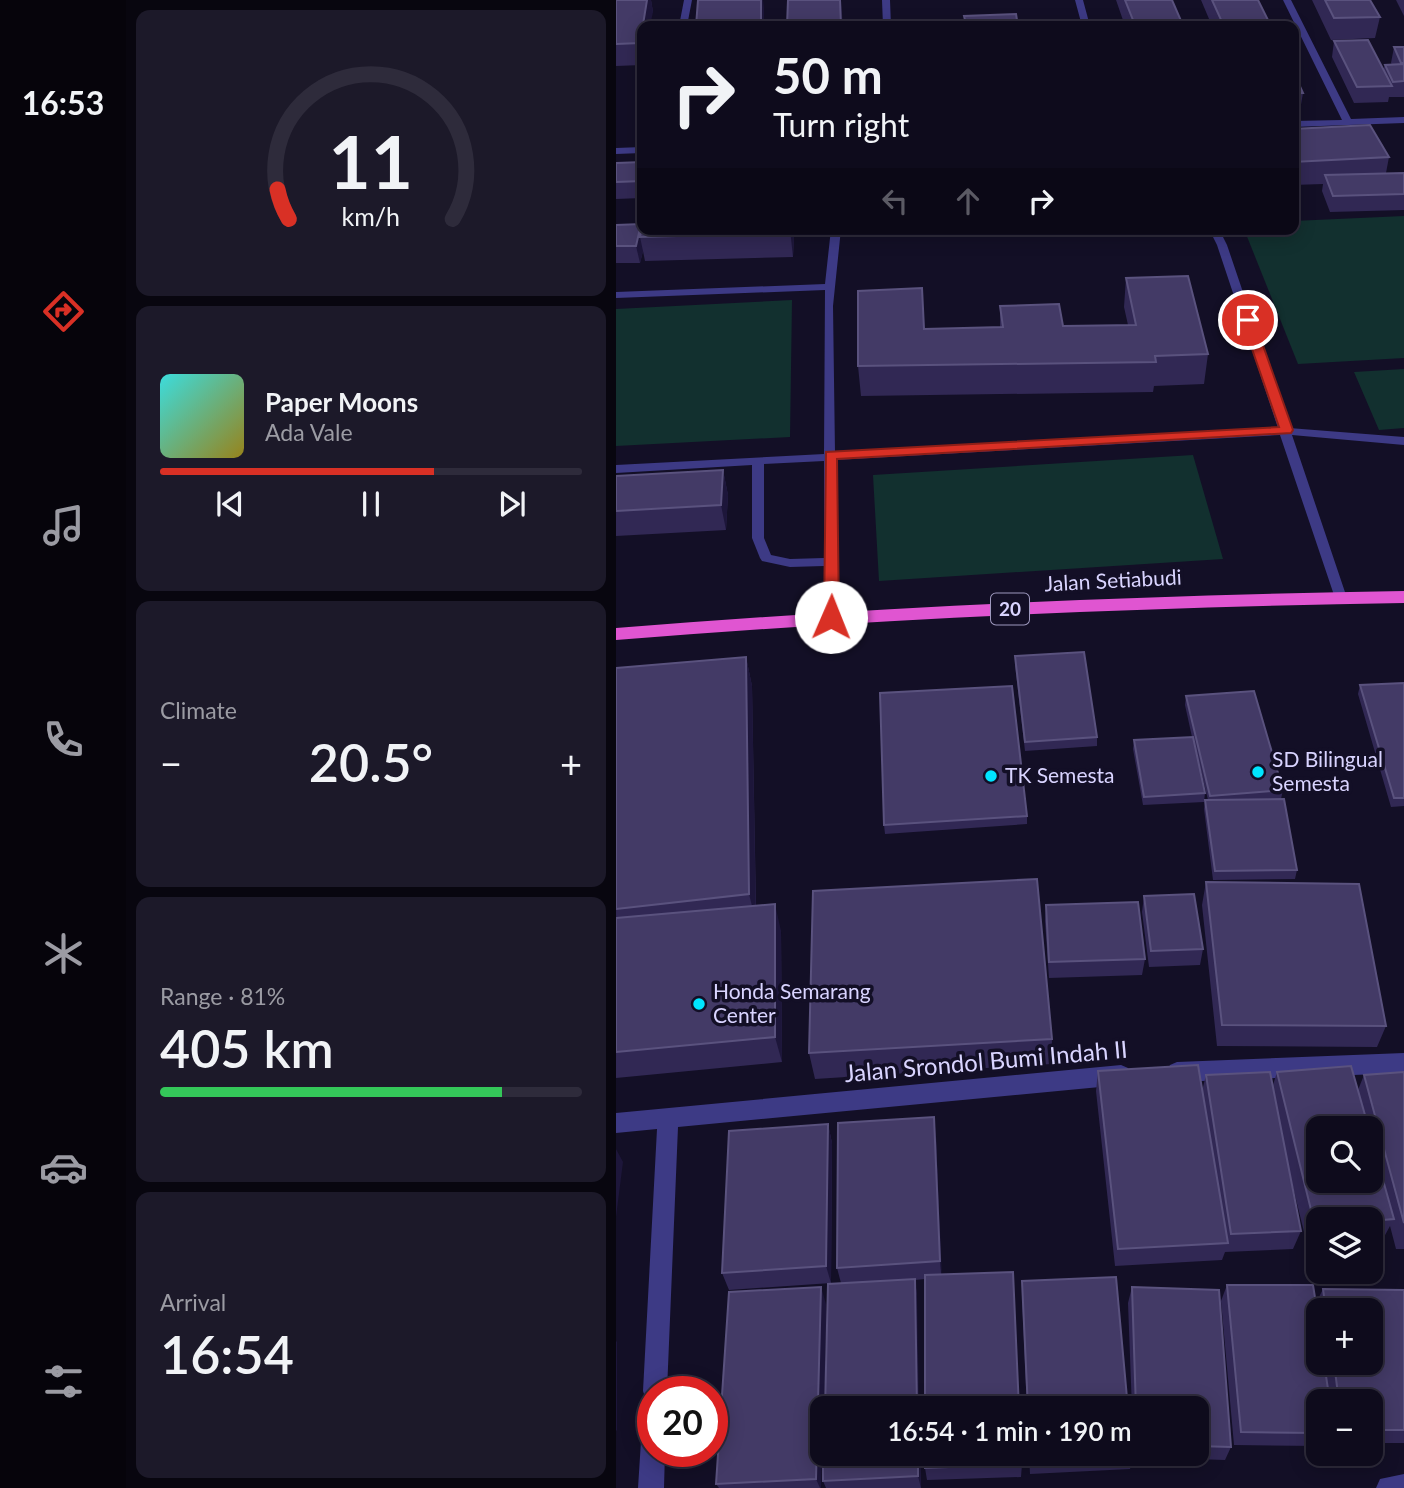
<!DOCTYPE html>
<meta charset="utf-8">
<style>
body{margin:0;font-family:Lato,sans-serif;background:#1c1929;color:#f1f3f6;height:100vh;display:flex;flex-direction:column;font-size:26px;white-space:nowrap}
*{box-sizing:border-box;margin:0}
p{font-size:23px;color:#9b9ba3}
.icon{flex:none;width:38px;height:38px;fill:none;stroke:currentColor;stroke-width:2;stroke-linecap:round;stroke-linejoin:round}
.map{position:relative;flex:1;overflow:hidden}
.details{display:flex;flex-direction:column;gap:10px;padding:10px;background:#08060f;width:490px}
.details>*{flex:none}
.hud{position:absolute;left:21px;top:21px;width:662px;height:214px;border-radius:14px;box-shadow:0 4px 18px #0003,0 0 0 2px #2e2b3b;background:#0e0b1c;color:#f1f3f6;overflow:hidden}
.tools{position:absolute;left:690px;top:1116px;display:grid;gap:14px}
.tools a{display:grid;place-items:center;width:77px;height:77px;border-radius:14px;background:#0e0b1c;box-shadow:0 4px 18px #0003,0 0 0 2px #2e2b3b;font-size:35px}
.speed{position:absolute;left:21px;top:1376px;display:flex;gap:14px;font-size:35px;font-weight:700;text-align:center}
.speed>*{display:grid;place-content:center;width:91px;height:91px;border-radius:50%;background:#0e0b1c;box-shadow:0 4px 18px #0003,0 0 0 2px #2e2b3b;line-height:1}
.speed .limit{border:10px solid #d22;background:#fff;color:#111}
.pin{position:absolute;display:grid;place-items:center;width:60px;height:60px;color:#fff;margin:-30px;border:4px solid #fff;border-radius:50%;box-shadow:0 2px 7px #0007}
.me{position:absolute;width:77px;margin:-38px;rotate:1deg;stroke-linejoin:round;filter:drop-shadow(0 0 5px #0008)}
.turn{display:flex;align-items:center;gap:24px;height:147px;padding:0 21px;font-size:32px}
.turn .icon{width:91px;height:91px;stroke-width:2.5}
.turn b{display:block;font-size:49px;line-height:60px}
.lanes{display:flex;align-items:center;height:66px;padding:0 21px;background:#0003;justify-content:center;gap:35px;direction:ltr}
.lanes .off{opacity:.35}
.big{font-size:52px;font-weight:600;line-height:1.1}
.details .tile{flex:1;display:flex;flex-direction:column;justify-content:center;gap:10px;min-width:0;padding:0 24px;border-radius:14px;background:#1c1929}
.details .dial{align-items:center;gap:0}
.dial svg{height:182px;overflow:visible;fill:none;stroke:#2e2b3b;stroke-width:7;stroke-linecap:round;text-anchor:middle}
.dial text{fill:#f1f3f6;stroke:none}
.song{display:flex;align-items:center;gap:21px}
.cover{width:84px;height:84px;border-radius:10px;background:linear-gradient(135deg,hsl(180 70% 55%),hsl(50 70% 35%))}
.played{height:7px;border-radius:4px;background:linear-gradient(90deg,#d93025 65%,#2e2b3b 65%)}
.keys{display:flex;justify-content:space-around;direction:ltr}
.heat{display:flex;justify-content:space-between;align-items:center;font-size:38px;direction:ltr}
.charge{height:10px;border-radius:5px;background:linear-gradient(90deg,#34c759 81%,#2e2b3b 0)}
.trip{position:absolute;left:194px;top:1396px;width:399px;height:70px;border-radius:14px;background:#0e0b1c;box-shadow:0 4px 18px #0003,0 0 0 2px #2e2b3b;font-weight:600;line-height:70px;text-align:center}
main{display:flex;flex:1;min-height:0}
.dock{display:flex;flex-direction:column;width:126px;justify-content:space-around;align-items:center;background:#06040b;color:#9b9ba3}
.dock .icon{width:49px;height:49px}
.dock .current{color:#d93025}
.dock b{font-size:32px;color:#f1f3f6}
.map>svg:first-child{display:block}
</style>
<main>
<nav class="dock">
<b>16:53</b>
<svg class="icon current" aria-label="directions" viewBox="0 0 24 24"><path d="M12 3l9 9-9 9-9-9zM9 14v-3h6M13 9l2 2-2 2"/></svg>
<svg class="icon" aria-label="music" viewBox="0 0 24 24"><path d="M9 18V5l10-2v13"/><circle cx="6" cy="18" r="3"/><circle cx="16" cy="16" r="3"/></svg>
<svg class="icon" aria-label="phone" viewBox="0 0 24 24"><path d="M5 4h4l2 5-3 2q2 4 5 5l2-3 5 2v4C11 20 4 13 5 4z"/></svg>
<svg class="icon" aria-label="climate" viewBox="0 0 24 24"><path d="M12 3v18M4 7l16 10M4 17L20 7"/></svg>
<svg class="icon" aria-label="car" viewBox="0 0 24 24"><path d="M5 17H2v-5l4-1 3-4h7l3 4 3 1v5h-3M9 17h6M6 11h13"/><circle cx="7" cy="17" r="2"/><circle cx="17" cy="17" r="2"/></svg>
<svg class="icon" aria-label="filters" viewBox="0 0 24 24"><path d="M4 7h16M4 17h16"/><circle cx="9" cy="7" r="2"/><circle cx="15" cy="17" r="2"/></svg>
</nav>
<section class="details">
<div class="tile dial"><svg viewBox="0 0 100 80">
<path d="M14 69A42 42 0 1 1 86 69"/>
<path d="M14 69A42 42 0 0 1 9 56" stroke="#d93025"/>
<text x="50" y="56" font-size="32" font-weight="700">11</text>
<text x="50" y="72" font-size="11">km/h</text>
</svg></div>
<div class="tile">
<div class="song"><i class="cover"></i><div><b>Paper Moons</b><p>Ada Vale</p></div></div>
<div class="played"></div>
<div class="keys"><svg class="icon" aria-label="previous" viewBox="0 0 24 24"><path d="M18 5L8 12l10 7zM5 5v14"/></svg><svg class="icon" aria-label="pause" viewBox="0 0 24 24"><path d="M8 5v14M16 5v14"/></svg><svg class="icon" aria-label="next" viewBox="0 0 24 24"><path d="M6 5l10 7-10 7zM19 5v14"/></svg></div>
</div>
<div class="tile"><p>Climate</p>
<div class="heat"><a>−</a><b class="big">20.5°</b><a>+</a></div>
</div>
<div class="tile"><p>Range · 81%</p><b class="big">405 km</b><div class="charge"></div></div>
<div class="tile"><p>Arrival</p><b class="big">16:54</b></div>
</section>
<div class="map">
<svg width="788" height="1488" viewBox="0 0 788 1488">
<rect width="100%" height="100%" fill="#130f26"/>
<path fill="#12302f" d="M788,216V358L682,364L628,229H677V221Z
M176,300L174,437L0,446V309Z
M788,369V428L763,430L738,372Z
M577,455L607,559L263,581L257,475Z"/>
<g fill="none" stroke-linecap="round" stroke-linejoin="round">
<path fill="#3d3a85" fill-rule="evenodd" d="M68,0H76L71,26H63Z
M266,0H274L275,26H267Z
M459,0H467L474,26H466Z
M667,0H675L735,119L788,117V123L677,127V121L726,120Z
M26,147V153L0,154V148Z
M215,229H225L217,306L219,453L662,428L601,245L593,229H603L611,245L673,428L788,437V445L676,435L731,598L730,601L725,602L719,598L664,435L219,460L221,559L223,562L221,565V617L215,622L209,617L208,566L174,567L146,561L144,558L136,538V465L0,473V465L208,454L209,290L0,298V292L209,284ZM208,461V558L174,559L155,555L148,538V464Z"/>
<path fill="#3d3a85" fill-rule="evenodd" d="M788,1053V1073L561,1082L554,1079L551,1072L554,1065L561,1062Z
M505,1065L512,1068L516,1075L512,1082L505,1085L62,1127L51,1391H37V1402L30,1400L27,1391L41,1129L0,1133V1113Z
M37,1429V1451H49L48,1488H22L25,1441L28,1432Z
M788,1474V1488H760L764,1479Z"/>
<path fill="#e055d1" fill-rule="evenodd" d="M788,591V603C525,607 262,619 0,640V628C262,607 525,595 788,591Z"/>
</g>
<path fill="#312854" fill-rule="evenodd" d="M0,0H35L37,12L26,26V65L0,66Z
M500,0H556L566,23V26H509Z
M585,0H642L652,20V26H596Z
M696,0H754L764,17L759,38L715,40Z
M780,0H788V16Z
M718,41L767,70L769,65H776L775,63L778,47H788V97H773L772,102L738,103L716,57Z
M677,93H687L683,116H677Z
M677,129L773,157L770,173H788V210L714,212L706,191L707,184L677,185Z
M26,162V198L0,199V163Z
M25,224L26,229H178V235L177,257L29,261L27,251L24,263H0V225Z
M510,278L592,354L588,384L538,386L537,392L245,396L242,366L308,329L384,327V306L447,326L512,325L508,307Z
M107,470L112,495L110,530L0,536V476Z
M399,656L481,737V746L409,751L399,665Z
M130,657L136,686L140,906L165,931L166,1062L0,1078V668Z
M788,683V806L775,807L742,694L744,685Z
M570,696L667,790L665,799L681,870L679,879L597,880L588,809L589,800H592L583,763L589,793L588,802L527,805L517,749L518,740L576,737L569,705Z
M411,816V824L269,834L268,825Z
M590,882L770,1026L761,1047L601,1046L586,905Z
M528,896L587,949L584,965L533,967L526,912Z
M430,905L529,959L526,975L433,978L429,921Z
M436,1039L435,1064L199,1079L193,1053Z
M482,1071L586,1091L590,1075L657,1085L661,1072L742,1090L748,1075L788,1072V1249H780L774,1226L768,1237L754,1238V1220H702V1243L691,1244L673,1171L685,1231L677,1249L609,1252L606,1260L499,1266L480,1091ZM702,1129H754V1181Z
M212,1124L216,1143L215,1283L113,1290L106,1273Z
M320,1136L325,1274L309,1279L299,1280L301,1296L225,1283L221,1268Z
M406,1281L512,1409H411L406,1298Z
M611,1285L700,1303L707,1289L788,1290V1443H754V1402H702V1446L618,1445L605,1301ZM702,1311H754V1363H702Z
M516,1287L615,1447L609,1460L517,1457L514,1469L414,1474L413,1454H581V1409H516L512,1303Z
M210,1304L208,1409H206L205,1488H103L100,1484Z
M304,1454L305,1488H210L207,1481Z
M406,1464L405,1477L311,1480L309,1468Z"/>
<path fill="#1d163a" d="M31,0H35L37,12L34,26H26Z
M145,0H147L148,8V26H145Z
M224,0H225L227,26H225Z
M26,28V57L24,43Z
M25,224L28,237H24L27,251L24,263L20,246Z
M174,229H178V235L177,257Z
M107,470L112,495L110,530L105,505Z
M130,657L136,686L140,922L133,894Z
M159,904L165,931L166,1062L159,1037Z
M318,1117L320,1136L326,1278L324,1261Z
M212,1124L216,1143L215,1283L210,1266Z
M0,1149L7,1162L0,1217Z
M299,1279L301,1296L303,1409H301Z
M205,1287L210,1304L208,1409H206L205,1488H204L200,1479Z
M0,1341L1,1342V1431L0,1430Z
M302,1454H304L305,1488L302,1476Z"/>
<path fill="#433a66" stroke="#5a527e" stroke-width="2" d="M0,0H31L24,43L0,44Z
M82,0H145V26H80Z
M172,0H224L225,26H171Z
M509,0H556L566,23L519,25Z
M596,0H642L652,20L606,22Z
M709,0H754L764,17L718,18Z
M400,14L402,26H335L334,21L349,20L348,16Z
M752,40L776,86L741,87L718,41Z
M778,47H788V63H785Z
M788,64V81L777,82L769,65Z
M677,71L687,93H677Z
M754,125L773,157L677,162V129Z
M26,162V181L0,182V163Z
M788,173V194L717,196L709,175Z
M25,224L20,246H0V225Z
M26,225V229H174V233L24,237Z
M572,276L592,354L539,356L540,362L242,366V291L306,288L308,329L387,327L384,306L443,304L447,326L520,325L510,278Z
M107,470L105,505L0,511V476Z
M468,652L481,737L409,742L399,656Z
M130,657L133,894L0,909V668Z
M788,683V798H778L744,685Z
M396,686L411,816L268,825L264,693Z
M638,691L667,790L594,796L570,696Z
M577,737L589,793L528,797L518,740Z
M668,799L681,870L599,871L589,800Z
M421,879L436,1039L193,1053L197,891Z
M590,882L743,884L770,1026L606,1025Z
M578,894L587,949L535,951L528,896Z
M522,902L529,959L433,962L430,905Z
M159,904V1037L0,1052V918Z
M582,1065L612,1243L502,1249L482,1071Z
M735,1066L753,1129H702V1181H754V1134L778,1219L754,1221V1220H702V1226H699L661,1072Z
M654,1072L685,1231L615,1234L590,1075Z
M788,1072V1223L748,1075Z
M318,1117L324,1261L221,1268L222,1123Z
M212,1124L210,1266L106,1273L113,1131Z
M397,1272L403,1409H309V1275Z
M500,1277L512,1409H412L406,1281Z
M299,1279L301,1409H209L212,1284Z
M611,1285H697L702,1316V1363H708L714,1402H702V1433L625,1432Z
M205,1287L200,1479L100,1484L113,1292Z
M516,1287L603,1290L615,1447L581,1446V1409H520Z
M707,1289L788,1290V1430H754V1402H723L718,1363H754V1311H710Z
M207,1454H302V1476L207,1481Z
M309,1454H405L406,1464L309,1468Z
M414,1454H517V1456L415,1461Z"/>
<path fill="#d93025" stroke="#8d1f18" stroke-width="2" d="M632,317L638,320L677,430L675,433L221,459L223,617L215,623L210,621L208,617L210,452L663,427L626,320Z"/>
<g fill="#00e5ff" stroke="#130f26" stroke-width="2.5">
<circle cx="642" cy="772" r="7"/>
<circle cx="375" cy="776" r="7"/>
<circle cx="83" cy="1004" r="7"/>
</g>
<g text-anchor="middle" stroke-width="7" stroke-linejoin="round" paint-order="stroke">
<rect fill="#130f26" stroke="#9e99be" stroke-width="2" x="375" y="593.5" width="38" height="31" rx="5"/>
<g font-size="19" font-weight="bold" fill="#d9d4ff">
<text x="394" y="616">20</text>
</g>
<g font-size="21" fill="#d9d4ff" stroke="#130f26">
<text transform="translate(497 581) rotate(-3)" y="7">Jalan Setiabudi</text>
</g>
<g font-size="21" fill="#d9d4ff" stroke="#130f26" text-anchor="start">
<text x="656" y="767">SD Bilingual<tspan x="656" dy="24">Semesta</tspan></text>
<text x="389" y="783">TK Semesta</text>
<text x="97" y="999">Honda Semarang<tspan x="97" dy="24">Center</tspan></text>
</g>
<g font-size="24" fill="#d9d4ff" stroke="#130f26">
<text transform="translate(370 1062) rotate(-5)" y="8">Jalan Srondol Bumi Indah II</text>
</g>
</g>
</svg>
<div class="tools">
<a><svg class="icon" aria-label="search" viewBox="0 0 24 24"><circle cx="10" cy="10" r="6"/><path d="M15 15l6 6"/></svg></a>
<a><svg class="icon" aria-label="layers" viewBox="0 0 24 24"><path d="M12 4l9 5-9 5-9-5zM3 14l9 5 9-5"/></svg></a>
<a>+</a>
<a>−</a>
</div>
<div class="speed"><div class="limit">20</div></div>
<div class="pin" style="left:632px;top:320px;background:#d93025"><svg class="icon" aria-label="arrive" viewBox="0 0 24 24"><path d="M6 21V4h12l-3 4 3 4H6"/></svg></div>
<svg class="me" style="left:215px;top:617px" viewBox="-20 -20 40 40"><circle r="19" fill="#fff"/><path d="M0-13L10 11 0 6-10 11z" fill="#d93025"/></svg>
<div class="trip">16:54 · 1 min · 190 m</div>
<div class="hud">
<div class="turn"><svg class="icon" aria-label="right" viewBox="0 0 24 24"><path d="M7 20v-9h11M14 6l5 5-5 5"/></svg><div><b>50 m</b>Turn right</div></div>
<div class="lanes"><svg class="icon off" aria-label="left" viewBox="0 0 24 24"><path d="M17 20v-9H6M10 6l-5 5 5 5"/></svg><svg class="icon off" aria-label="ahead" viewBox="0 0 24 24"><path d="M12 20V5M6 11l6-6 6 6"/></svg><svg class="icon" aria-label="right" viewBox="0 0 24 24"><path d="M7 20v-9h11M14 6l5 5-5 5"/></svg></div>
</div>
</div>
</main>
